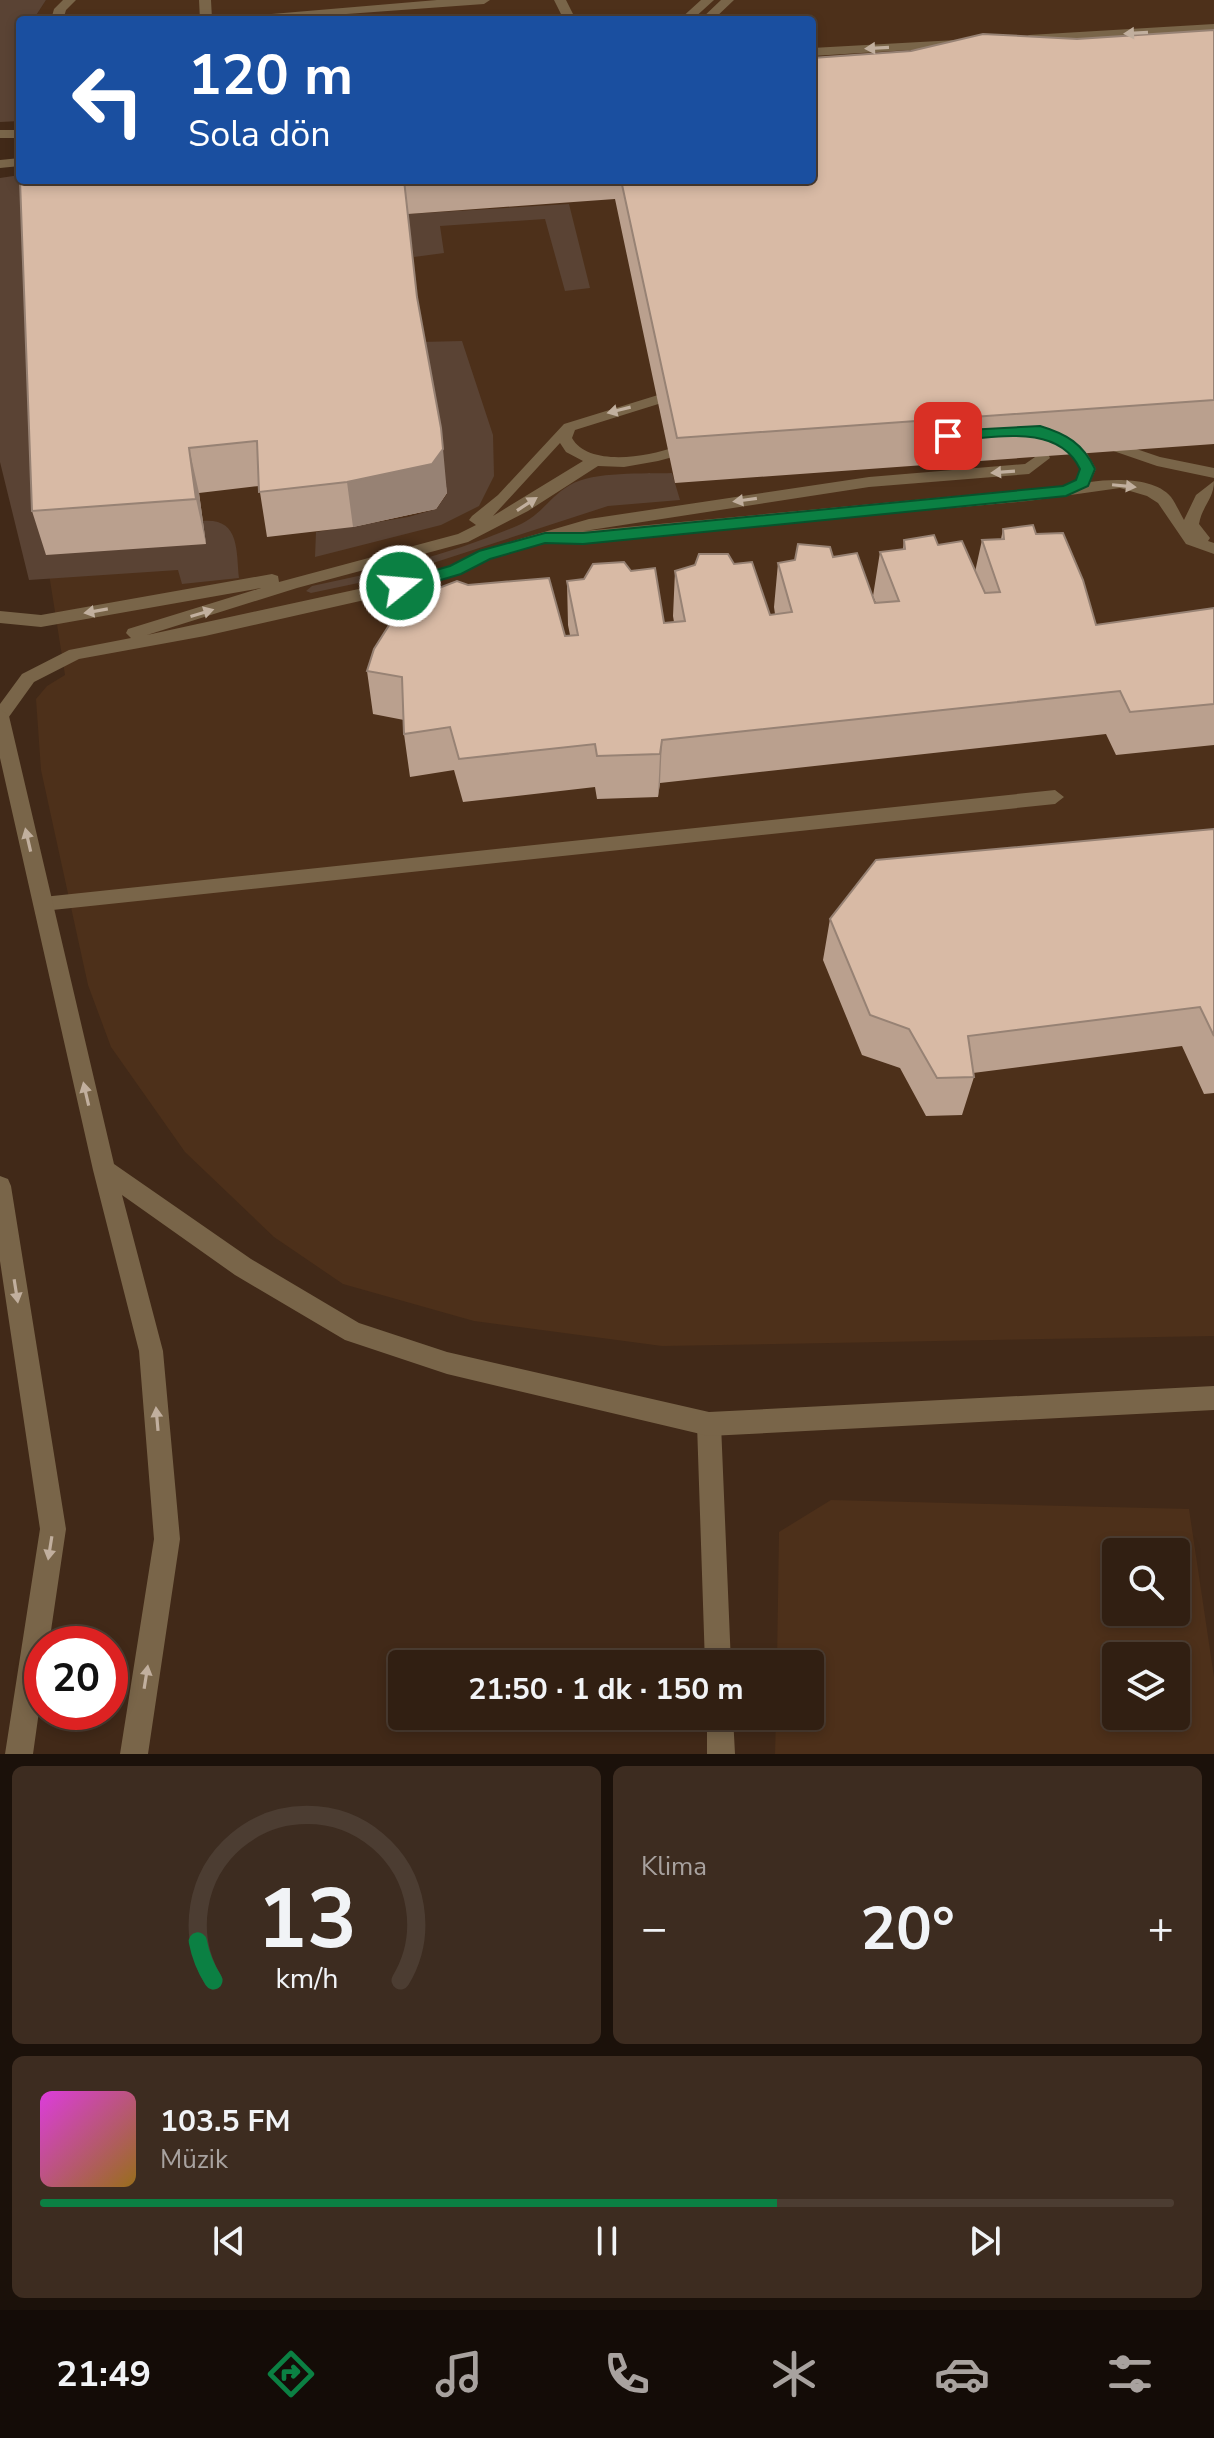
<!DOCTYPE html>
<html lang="tr">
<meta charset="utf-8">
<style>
body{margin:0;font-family:"Nunito Sans",sans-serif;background:#3d2c20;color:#f1f3f6;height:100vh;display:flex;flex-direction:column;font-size:30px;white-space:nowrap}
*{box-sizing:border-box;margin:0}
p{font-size:26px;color:#a8a29f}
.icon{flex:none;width:44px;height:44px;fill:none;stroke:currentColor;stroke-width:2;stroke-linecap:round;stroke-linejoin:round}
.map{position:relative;height:1754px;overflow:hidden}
.sheet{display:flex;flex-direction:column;gap:12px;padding:12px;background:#1b110a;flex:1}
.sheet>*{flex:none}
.guide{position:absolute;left:16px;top:16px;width:800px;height:168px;border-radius:8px;box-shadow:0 4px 12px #0003,0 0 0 2px #4c3d32;background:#1a4fa0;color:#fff;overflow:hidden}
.fabs{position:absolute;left:1102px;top:1538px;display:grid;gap:16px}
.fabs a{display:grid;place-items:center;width:88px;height:88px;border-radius:8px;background:#311f12;box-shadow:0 4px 12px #0003,0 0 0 2px #4c3d32;font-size:40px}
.speed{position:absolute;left:24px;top:1626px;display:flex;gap:16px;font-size:40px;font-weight:700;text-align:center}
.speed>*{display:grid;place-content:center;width:104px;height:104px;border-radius:50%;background:#311f12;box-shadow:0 4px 12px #0003,0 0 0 2px #4c3d32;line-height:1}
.speed .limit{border:12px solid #d22;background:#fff;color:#111}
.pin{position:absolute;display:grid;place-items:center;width:68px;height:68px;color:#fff;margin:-34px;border-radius:16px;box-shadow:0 4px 12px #0006}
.me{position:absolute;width:88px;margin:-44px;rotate:73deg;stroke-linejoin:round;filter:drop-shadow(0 0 6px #0008)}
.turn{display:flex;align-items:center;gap:28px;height:168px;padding:0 40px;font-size:36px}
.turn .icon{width:104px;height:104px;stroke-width:2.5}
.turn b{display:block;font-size:56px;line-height:68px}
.big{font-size:60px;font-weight:700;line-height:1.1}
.sheet .widget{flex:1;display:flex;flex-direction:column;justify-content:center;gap:12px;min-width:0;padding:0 28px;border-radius:12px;background:#3d2c20}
.sheet .dial{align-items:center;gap:0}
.dial svg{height:208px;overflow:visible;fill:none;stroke:#4c3d32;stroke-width:7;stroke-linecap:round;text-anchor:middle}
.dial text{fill:#f1f3f6;stroke:none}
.song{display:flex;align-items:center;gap:24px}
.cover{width:96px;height:96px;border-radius:12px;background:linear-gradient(135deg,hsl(300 70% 55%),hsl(40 70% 35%))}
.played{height:8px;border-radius:4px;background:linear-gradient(90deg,#0b8043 65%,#4c3d32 65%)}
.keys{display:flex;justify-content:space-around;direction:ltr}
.heat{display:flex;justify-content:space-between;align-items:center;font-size:44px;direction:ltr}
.sheet .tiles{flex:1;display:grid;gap:12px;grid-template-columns:1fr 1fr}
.widget:last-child{grid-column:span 2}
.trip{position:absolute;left:388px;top:1650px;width:436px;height:80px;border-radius:8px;background:#311f12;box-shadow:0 4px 12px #0003,0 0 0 2px #4c3d32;font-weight:700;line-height:80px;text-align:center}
.tabs{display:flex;height:128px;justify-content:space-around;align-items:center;background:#140c07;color:#a8a29f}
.tabs .icon{width:56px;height:56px}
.tabs .current{color:#0b8043}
.tabs b{font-size:36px;color:#f1f3f6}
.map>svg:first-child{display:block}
</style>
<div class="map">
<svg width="1214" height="1754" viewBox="0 0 1214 1754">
<rect width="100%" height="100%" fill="#412918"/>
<path fill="#4d301a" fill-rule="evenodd" d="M46,0H1214V1336L662,1346L474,1321L343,1284L274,1237L185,1152L111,1047L88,985L41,770L36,699L47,686L65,675L46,555L31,180H812V20H33Z
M831,1500L1189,1509L1214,1677V1754H775L776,1716H810V1664H777L779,1532ZM1116,1552H1176V1612H1116ZM1116,1656H1176V1716H1116Z"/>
<path fill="#5a4334" d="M0,0H46L33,20H20V121L0,122Z
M20,175V180H31L201,521C240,517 236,549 239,578L182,584L178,570L29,580L0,462V178Z
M569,204L590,288L565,291L545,219L440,226L444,253L414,257L407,214Z
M462,341L493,435L494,476L479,506L441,525L315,557L316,532L408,517L436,509L447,494L421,342Z
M672,473L680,500L608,506L396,575L311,593L306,591L312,586C381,572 447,555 512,528C543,516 546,499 570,485C594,471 644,474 672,473Z"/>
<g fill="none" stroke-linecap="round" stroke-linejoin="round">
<path fill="#796549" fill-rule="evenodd" d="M63,0H76L66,10L63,20H51L54,9Z
M199,0H211L212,19L437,0H490L484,4L264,20H200Z
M554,0H566L576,20H564Z
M701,0H714L692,20H679Z
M721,0H734L713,20H700Z
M1214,24V32L1029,43L1023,39L1029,35Z
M956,40L960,41V47L812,56V48Z
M0,130H20V138H0Z
M20,158V166L0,168V160Z
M673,379L680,384L668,401L575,430L572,438C588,467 648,457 674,447C680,445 685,441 691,439L696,441V447L684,454L658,461L624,467L598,466L528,511L468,542L297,588L147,635L400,580L449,566L479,551L589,519L869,477L1025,464L1035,457L1027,438L1034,433L1039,435L1050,458L1029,474L869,487L584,531L1064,486L1076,480L1080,469L1074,457L1055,439L1062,434L1085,450L1096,469L1090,482C1113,479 1154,477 1171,497C1176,504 1180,513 1184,520L1196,495L1214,481C1214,499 1202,506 1199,524L1210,538L1208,541L1214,543V554L1186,544L1158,503L1147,496L1120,488L1028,501L564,543L557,539L491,559L461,574L400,592L205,636L79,659L34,682L6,721L0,723V704L22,674L69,650L131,638L126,633L128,629L261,588L41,627L0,623V611L41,615L272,574L278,576L279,582L458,534L476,525L469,520L472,516L498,495L564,424L658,395L668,381ZM560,443L566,452L583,461L493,516Z
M1101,437L1160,457L1214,468V478L1157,466L1096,445L1094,442Z
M1055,790L1064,797L1055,804L43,911L37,909L34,904L37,899L43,897Z"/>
<path fill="#796549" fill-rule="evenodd" d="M709,1412L718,1416L721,1424L731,1664H705L697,1424L700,1416Z
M707,1716H733L735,1754H707Z"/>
<path fill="#796549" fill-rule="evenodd" d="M0,709L9,716L114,1164L251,1259L359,1323L447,1352L709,1412L1214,1386V1410L709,1436L447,1374L345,1340L235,1275L122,1195L163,1351L180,1539L148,1754H120L154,1539L139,1351L93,1170L0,758Z
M0,1176L8,1179L11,1186L66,1529L49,1644H42V1690L33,1754H5L40,1529L0,1261Z"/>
</g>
<path fill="#baa08e" d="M1214,30V444L675,483L615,199L408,214L417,297L447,493L436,509L353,527L267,537L259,486L199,493L206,544L46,555L32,511L20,180H812L1077,39Z
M1003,529L1036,534L1096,625L1214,608V745L1116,755L1106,734L660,783L658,797L597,799L595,787L463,802L454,770L410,777L404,734V720L373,714L367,671L570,635L568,625L567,581L664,623L674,622L673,616L675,571L770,615L775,614L774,607L778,563L833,557L876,603L873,596L880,552L903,549L904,540L938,545L975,572L982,540L1001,539Z
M1214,829V1093L1204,1094L1182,1046L973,1073L974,1077L962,1115L926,1116L900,1068L862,1055L823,960L830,919Z"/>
<path fill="#978274" d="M189,448L199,493L206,544L196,499Z
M443,449L447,493L436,509L353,527L347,482Z
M662,740L660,783L658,797L660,754Z"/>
<path fill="#d8baa5" stroke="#978274" stroke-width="2" d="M1214,30V400L677,438L621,180H812V58L911,51L983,34L1077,39Z
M19,133H20V171Z
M20,180H404L417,297L441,428L443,449L432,464L347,482L259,492L257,441L189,448L196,499L32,511Z
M1033,525L1036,534L1063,533L1083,580L1096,625L1214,608V704L1130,712L1120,691L662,740L660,754L597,756L595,744L459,759L450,727L404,734L402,677L367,671L374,649L400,608L418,596L457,581L468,585L549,578L565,636L578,635L567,581L584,579L593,564L624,562L631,571L655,568L664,623L685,621L675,571L695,565L699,554H728L734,564L752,562L770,615L792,612L778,563L795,560L798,544L830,547L833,557L857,553L875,603L899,601L880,552L905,549L904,540L934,535L938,545L962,541L985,593L1000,592L982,540L1004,539L1003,529Z
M1214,829V1036L1200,1007L968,1036L974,1077L937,1078L909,1029L870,1015L830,919L876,860Z"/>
<defs><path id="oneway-solid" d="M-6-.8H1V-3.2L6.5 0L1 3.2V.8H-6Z" transform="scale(2)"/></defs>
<g fill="#c1af9e">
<use href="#oneway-solid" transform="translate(1136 33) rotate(177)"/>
<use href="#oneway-solid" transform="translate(877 48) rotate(177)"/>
<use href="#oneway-solid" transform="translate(619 410) rotate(166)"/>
<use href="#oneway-solid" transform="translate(1003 472) rotate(176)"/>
<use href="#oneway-solid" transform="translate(1124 486) rotate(6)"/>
<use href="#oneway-solid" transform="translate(745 500) rotate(172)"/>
<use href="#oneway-solid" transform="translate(527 504) rotate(-33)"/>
<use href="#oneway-solid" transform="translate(96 611) rotate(170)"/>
<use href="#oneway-solid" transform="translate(202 613) rotate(-17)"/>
<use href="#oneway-solid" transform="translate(28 840) rotate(-103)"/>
<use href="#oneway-solid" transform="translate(86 1094) rotate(-103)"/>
<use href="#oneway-solid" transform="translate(16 1291) rotate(81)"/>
<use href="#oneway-solid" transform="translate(157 1419) rotate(-95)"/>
<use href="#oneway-solid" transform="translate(50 1548) rotate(99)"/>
<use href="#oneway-solid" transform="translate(146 1677) rotate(-81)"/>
</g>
<path fill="#0b8043" stroke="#07532c" stroke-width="2" d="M1040,426C1067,434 1083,444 1095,469L1088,486L1066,496L583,544L545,543L490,559L461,574L400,592L392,586L394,582L450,566L479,551L545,533H583L1063,486L1076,480L1080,469C1057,421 991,439 948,441L940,436L948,431Z"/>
</svg>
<div class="fabs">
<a><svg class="icon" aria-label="search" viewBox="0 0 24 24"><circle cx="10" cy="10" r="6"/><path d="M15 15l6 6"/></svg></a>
<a><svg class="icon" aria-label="layers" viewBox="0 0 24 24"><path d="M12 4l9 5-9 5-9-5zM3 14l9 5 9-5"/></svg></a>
</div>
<div class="speed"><div class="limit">20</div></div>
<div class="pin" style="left:948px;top:436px;background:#d93025"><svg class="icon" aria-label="arrive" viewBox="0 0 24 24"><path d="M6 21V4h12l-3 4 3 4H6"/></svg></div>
<svg class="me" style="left:400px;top:586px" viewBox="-20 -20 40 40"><circle r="17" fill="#0b8043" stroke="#fff" stroke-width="3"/><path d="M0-11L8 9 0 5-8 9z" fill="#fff"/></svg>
<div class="trip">21:50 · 1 dk · 150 m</div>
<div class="guide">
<div class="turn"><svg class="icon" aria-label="left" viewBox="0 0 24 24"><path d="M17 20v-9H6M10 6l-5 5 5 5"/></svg><div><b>120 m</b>Sola dön</div></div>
</div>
</div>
<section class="sheet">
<div class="tiles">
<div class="widget dial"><svg viewBox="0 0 100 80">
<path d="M14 69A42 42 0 1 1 86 69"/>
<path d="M14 69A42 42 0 0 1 8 54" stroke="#0b8043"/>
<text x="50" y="56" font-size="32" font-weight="700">13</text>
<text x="50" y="72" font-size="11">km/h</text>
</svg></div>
<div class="widget"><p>Klima</p>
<div class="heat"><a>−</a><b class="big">20°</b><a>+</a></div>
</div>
<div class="widget">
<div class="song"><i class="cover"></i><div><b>103.5 FM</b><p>Müzik</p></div></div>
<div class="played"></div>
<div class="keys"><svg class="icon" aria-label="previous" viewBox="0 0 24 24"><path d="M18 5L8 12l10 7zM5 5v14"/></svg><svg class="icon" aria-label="pause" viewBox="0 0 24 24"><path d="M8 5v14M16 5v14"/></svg><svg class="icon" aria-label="next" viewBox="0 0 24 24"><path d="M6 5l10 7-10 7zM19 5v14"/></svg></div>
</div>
</div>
</section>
<nav class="tabs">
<b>21:49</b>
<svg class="icon current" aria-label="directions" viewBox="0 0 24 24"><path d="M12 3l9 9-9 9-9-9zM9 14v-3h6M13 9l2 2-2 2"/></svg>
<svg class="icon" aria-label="music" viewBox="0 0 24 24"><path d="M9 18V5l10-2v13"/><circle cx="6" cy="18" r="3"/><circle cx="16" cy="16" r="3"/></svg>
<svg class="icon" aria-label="phone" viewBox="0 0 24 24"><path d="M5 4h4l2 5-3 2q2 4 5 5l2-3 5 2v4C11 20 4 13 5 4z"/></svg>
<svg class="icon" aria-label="climate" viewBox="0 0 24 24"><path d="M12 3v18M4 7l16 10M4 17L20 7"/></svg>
<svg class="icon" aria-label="car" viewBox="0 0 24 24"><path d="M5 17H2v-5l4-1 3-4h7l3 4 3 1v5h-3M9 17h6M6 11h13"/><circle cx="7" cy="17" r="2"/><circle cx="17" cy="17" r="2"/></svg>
<svg class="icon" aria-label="filters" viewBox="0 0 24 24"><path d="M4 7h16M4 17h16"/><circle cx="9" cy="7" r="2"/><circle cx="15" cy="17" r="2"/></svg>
</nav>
